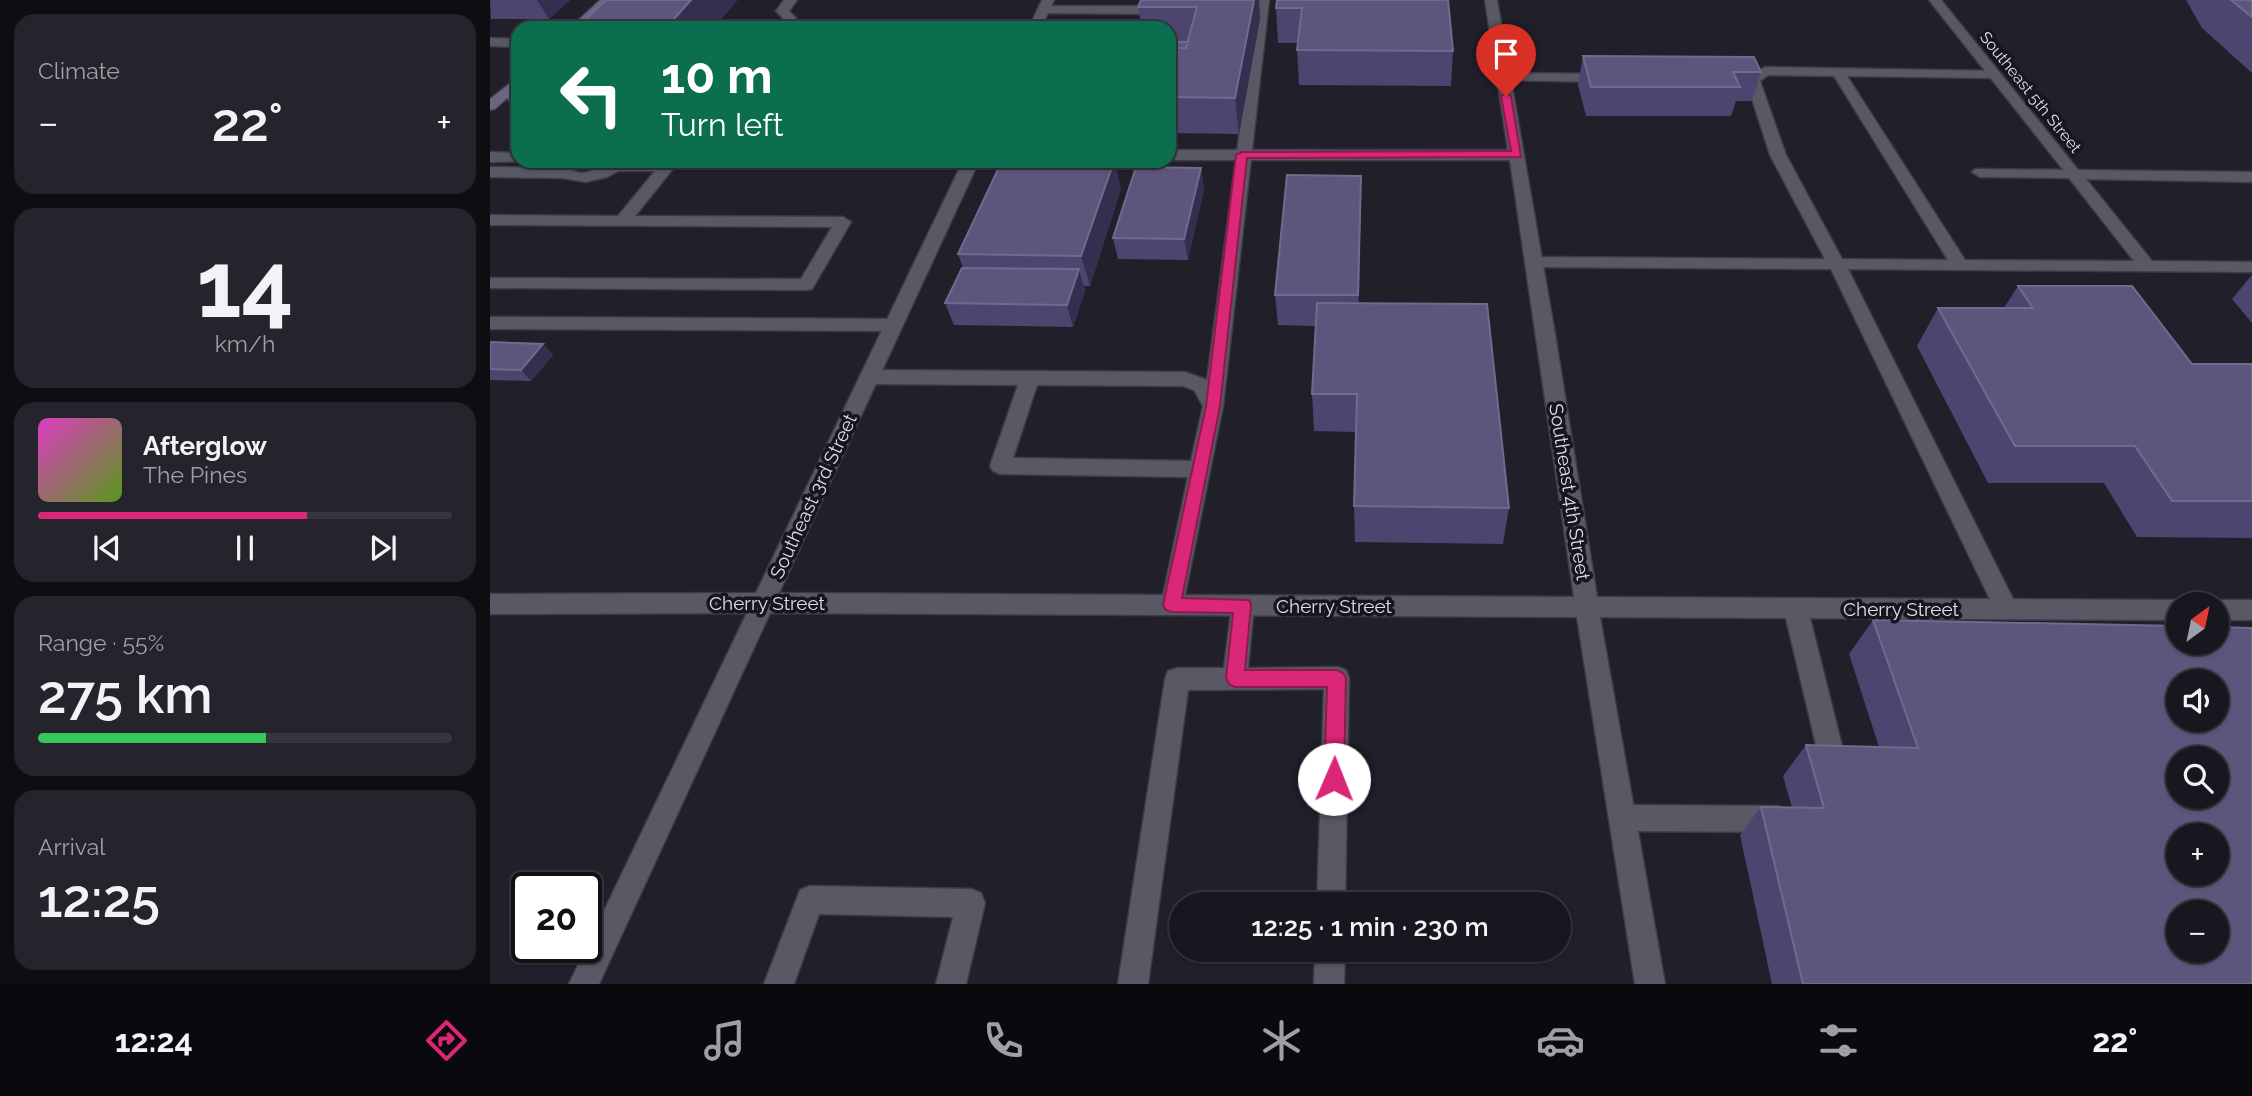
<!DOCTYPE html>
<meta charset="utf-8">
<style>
body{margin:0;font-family:Raleway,sans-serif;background:#25242d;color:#f1f3f6;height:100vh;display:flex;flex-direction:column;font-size:26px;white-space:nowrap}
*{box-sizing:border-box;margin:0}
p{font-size:23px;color:#9f9fa5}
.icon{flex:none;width:38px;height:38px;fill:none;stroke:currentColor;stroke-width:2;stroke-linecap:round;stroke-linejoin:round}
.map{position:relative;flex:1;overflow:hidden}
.sheet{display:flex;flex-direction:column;gap:14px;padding:14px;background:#0d0d12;width:490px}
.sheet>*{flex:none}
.top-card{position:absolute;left:21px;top:21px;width:665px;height:147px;border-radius:21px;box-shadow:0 2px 5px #0004,0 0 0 2px #36363e;background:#0b6e4f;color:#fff;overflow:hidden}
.needle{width:46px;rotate:33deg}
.buttons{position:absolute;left:1676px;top:592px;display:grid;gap:14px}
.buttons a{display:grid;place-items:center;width:63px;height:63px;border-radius:50%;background:#181720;box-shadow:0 2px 5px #0004,0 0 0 2px #36363e;font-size:35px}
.speed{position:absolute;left:21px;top:872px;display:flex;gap:14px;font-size:35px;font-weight:700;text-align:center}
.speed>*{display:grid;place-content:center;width:91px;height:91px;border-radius:50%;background:#181720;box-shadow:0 2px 5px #0004,0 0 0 2px #36363e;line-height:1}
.speed .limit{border:4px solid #111;border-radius:10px;background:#fff;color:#111}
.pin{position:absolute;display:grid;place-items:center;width:60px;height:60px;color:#fff;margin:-72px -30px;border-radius:50% 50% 50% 0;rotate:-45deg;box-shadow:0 0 7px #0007}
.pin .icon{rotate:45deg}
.me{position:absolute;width:77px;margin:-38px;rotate:1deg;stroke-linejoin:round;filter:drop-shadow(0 0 5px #0008)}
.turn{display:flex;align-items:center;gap:24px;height:147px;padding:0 35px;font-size:32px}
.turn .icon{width:91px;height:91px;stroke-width:2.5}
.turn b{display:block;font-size:49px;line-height:60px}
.big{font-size:52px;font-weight:600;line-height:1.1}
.sheet .widget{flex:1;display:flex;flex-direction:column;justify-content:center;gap:10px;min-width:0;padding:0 24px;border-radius:21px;background:#25242d}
.sheet .dial{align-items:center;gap:0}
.dial b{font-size:91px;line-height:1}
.song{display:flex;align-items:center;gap:21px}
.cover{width:84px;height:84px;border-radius:10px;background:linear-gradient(135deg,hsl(310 70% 55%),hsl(90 70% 35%))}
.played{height:7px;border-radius:4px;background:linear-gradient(90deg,#db2777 65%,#36363e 65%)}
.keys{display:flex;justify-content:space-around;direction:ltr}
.heat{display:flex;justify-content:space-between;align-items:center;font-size:38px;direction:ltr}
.charge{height:10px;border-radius:5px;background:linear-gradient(90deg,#34c759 55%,#36363e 0)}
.trip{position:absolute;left:679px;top:892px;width:402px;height:70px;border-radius:35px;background:#181720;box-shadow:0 2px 5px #0004,0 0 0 2px #36363e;font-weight:600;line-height:70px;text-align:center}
.dock{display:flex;height:112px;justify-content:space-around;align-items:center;background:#0a090d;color:#9f9fa5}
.dock .icon{width:49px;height:49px}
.dock .selected{color:#db2777}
.dock b{font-size:32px;color:#f1f3f6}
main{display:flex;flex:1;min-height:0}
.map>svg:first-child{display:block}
</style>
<main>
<section class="sheet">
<div class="widget"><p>Climate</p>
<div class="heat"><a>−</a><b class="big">22°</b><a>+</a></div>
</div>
<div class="widget dial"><b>14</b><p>km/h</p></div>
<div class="widget">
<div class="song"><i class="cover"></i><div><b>Afterglow</b><p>The Pines</p></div></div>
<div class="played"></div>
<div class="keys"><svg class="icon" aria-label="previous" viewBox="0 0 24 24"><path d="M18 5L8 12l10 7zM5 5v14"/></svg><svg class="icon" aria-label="pause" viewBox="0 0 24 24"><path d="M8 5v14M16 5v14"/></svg><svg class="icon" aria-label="next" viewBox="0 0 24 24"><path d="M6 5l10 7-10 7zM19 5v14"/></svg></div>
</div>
<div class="widget"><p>Range · 55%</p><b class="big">275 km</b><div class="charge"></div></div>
<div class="widget"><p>Arrival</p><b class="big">12:25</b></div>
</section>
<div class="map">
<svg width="1762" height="984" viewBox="0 0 1762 984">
<rect width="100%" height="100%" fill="#201f2a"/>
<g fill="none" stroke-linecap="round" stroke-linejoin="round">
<g stroke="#3d3c45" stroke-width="3">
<path id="lane" d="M294,0H307L299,11L306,18L299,28H286L293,18L286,11Z
M767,0H779L733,406L693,605L690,612L682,615L674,612L671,605L698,477L510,474L503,471L500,466L528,385L379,384L372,382L370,377L372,372L379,370L695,372L717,380ZM547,385L693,386L704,390L713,406L701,461L523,458Z
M553,6H677L683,10L677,14L549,13L547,10Z
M0,38L28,39V47L0,46Z
M1275,67L1508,71V77L1503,78L1357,76L1475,260L1644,261L1579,178L1490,177L1482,172L1485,169L1762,172V182L1596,179L1662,261L1762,262V272L1358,269L1528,609L1524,616L1516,619L1508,616L1341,269L1043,267L1035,262L1043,257L1335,259L1280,155L1256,80ZM1278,75L1344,76L1458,260L1352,259L1296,155L1270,81Z
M1013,73L1117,74L1124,78L1117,82L1008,80V74Z
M0,152L28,153V161H33L0,162Z
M69,161H85L80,169C97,179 106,166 121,161C127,159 174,162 182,164L185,167L182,170L145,216L353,217L361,222L322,289L316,290L0,288V278L311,279L342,227L0,225V215L128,216L165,171H128L117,177L96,182L72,178L0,177V167L65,168Z
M0,317L404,319L413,325L404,331L0,329Z
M753,595L761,598L764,605L758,668L847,667L856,670L859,678L855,905H827L834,689L698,690L658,984H628L675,679L678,671L687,668H734L742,605L745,598Z
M1306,600L1314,603L1318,610L1359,774L1355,783L1346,786L1337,783L1333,774L1294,610L1298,603Z
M1133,805L1288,806L1297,810L1301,819L1297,828L1288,832L1133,831L1124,827L1120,818L1124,809Z
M320,886L481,889L491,893L495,903L476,984H446L463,917L329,914L304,984H274L310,890Z
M825,950H855L854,984H824Z"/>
</g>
<g stroke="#3d3c45" stroke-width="3">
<path id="street" d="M552,0H564L551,28H539Z
M995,0H1007L1065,334L1107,597L1689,600L1697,604H1689V620L1110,617L1175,984H1145L1087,617L280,613L109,984H79L257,613L0,614V594L266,593L473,161H489L289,593L1084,597L1020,160H679V150H1018Z
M1439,0H1451L1589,171L1592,174L1589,177H1579Z
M1727,600H1762V620H1727V604H1719Z"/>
</g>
<g stroke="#3d3c45" stroke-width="3">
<path id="secondary" d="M110,0H123L94,28H80Z
M28,77V88L5,109L0,110V99Z"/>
</g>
<use href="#lane" fill="#595865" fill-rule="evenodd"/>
<use href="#street" fill="#595865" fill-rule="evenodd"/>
<use href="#secondary" fill="#696682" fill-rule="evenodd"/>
</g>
<path fill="#4c456f" d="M0,0H80L59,19H1Z
M769,0L770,19L749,134L679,133V28H652L648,7Z
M787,0L963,51L961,86L809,85L807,50V43H788L786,8Z
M1696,0H1762V73L1712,28Z
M1093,56L1271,72L1262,101H1246L1241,116H1096L1088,85Z
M28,84V115L15,97Z
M711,168L714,189L698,260L628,259L623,238Z
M871,176L869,303L1019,508L1013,544L865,542L864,506L866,432L824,431L822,394L826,326L788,325L785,295Z
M631,189L600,286H594L595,291L583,327L464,325L455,303L473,268L468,254Z
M1762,275V323L1742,299Z
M1528,286L1702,364H1762V538L1647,537L1614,483H1498L1427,346L1448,308H1514Z
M0,342L53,344L63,355L41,381L0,380Z
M1383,620L1762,984H1282L1250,835L1271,807L1302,808L1293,776L1316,745L1389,747L1359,654Z"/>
<path fill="#342f4e" d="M47,0H80L59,19Z
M201,0H248L224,28H176Z
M764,0H769L770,19L749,134L745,98Z
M624,161H625L631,189L600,286L591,256Z
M711,168L714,189L698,260L694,239Z
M871,176V206L868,326V295Z
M589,269L595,291L583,327L577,305Z
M53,344L63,355L41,381L31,370Z"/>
<path fill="#5c567c" stroke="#706b8c" stroke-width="2" fill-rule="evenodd" d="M116,0H201L176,28H87Z
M651,0H764L745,98L679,97V48H696L707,7H648Z
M787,0H958L963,51L807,50L812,8H786Z
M1741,0H1762V17Z
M277,22L424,24L421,28H272Z
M679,42H698L696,48H679Z
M1093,56L1264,57L1271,72H1243L1250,87H1101Z
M28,84V97H15Z
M512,161H624L591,256L468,254Z
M646,167L711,168L694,239L623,238Z
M797,175L871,176L868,295H785Z
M472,268L589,269L577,305L455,303Z
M1528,286H1642L1702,364H1762V501H1682L1645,446H1525L1448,308H1543Z
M827,303L997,304L1019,508L864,506L867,394H822Z
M0,342L53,344L31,370L0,369Z
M1383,620L1689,626V642H1727V627L1762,628V984H1313L1271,807L1334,808L1316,745L1428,748ZM1689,681H1727V719H1689ZM1689,758H1727V796H1689ZM1689,835H1727V873H1689ZM1689,912H1727V950H1689Z"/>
<path fill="#db2777" stroke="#8e194d" stroke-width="2" d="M1016,93L1021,96L1031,157L757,158L730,406L692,598L759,600L761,605L755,670H847L853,673L856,678L854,779L851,786L844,788L837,786L834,779L837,687H745L739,684L736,678L743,613L682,612L676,610L673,605L716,406L746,155L752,152L1021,151L1011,96Z"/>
<g text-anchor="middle" stroke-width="7" stroke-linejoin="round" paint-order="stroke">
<g font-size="16" fill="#dedee6" stroke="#171620">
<text transform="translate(1541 92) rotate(51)" y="6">Southeast 5th Street</text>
</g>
<g font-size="19" fill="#dedee6" stroke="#171620">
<text transform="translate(1080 492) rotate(81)" y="7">Southeast 4th Street</text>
<text transform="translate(323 496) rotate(-65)" y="7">Southeast 3rd Street</text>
<text x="277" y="610">Cherry Street</text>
<text x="844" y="613">Cherry Street</text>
<text x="1411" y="616">Cherry Street</text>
</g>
</g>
</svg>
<div class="buttons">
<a><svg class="needle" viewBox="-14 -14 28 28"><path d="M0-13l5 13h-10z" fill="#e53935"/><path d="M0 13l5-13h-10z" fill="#9f9fa5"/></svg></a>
<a><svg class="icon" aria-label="sound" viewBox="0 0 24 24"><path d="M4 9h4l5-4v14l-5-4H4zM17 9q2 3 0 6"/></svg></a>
<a><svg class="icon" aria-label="search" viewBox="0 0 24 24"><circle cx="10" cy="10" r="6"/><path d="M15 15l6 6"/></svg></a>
<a>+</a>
<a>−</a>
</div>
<div class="speed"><div class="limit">20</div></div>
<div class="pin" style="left:1016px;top:96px;background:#d93025"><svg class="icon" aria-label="arrive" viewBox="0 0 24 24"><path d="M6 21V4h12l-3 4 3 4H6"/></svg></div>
<svg class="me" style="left:844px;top:779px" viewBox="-20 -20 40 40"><circle r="19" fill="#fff"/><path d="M0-13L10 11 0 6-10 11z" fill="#db2777"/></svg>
<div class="trip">12:25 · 1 min · 230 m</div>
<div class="top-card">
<div class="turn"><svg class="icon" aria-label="left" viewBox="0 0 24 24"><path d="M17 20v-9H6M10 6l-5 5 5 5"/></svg><div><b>10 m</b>Turn left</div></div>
</div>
</div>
</main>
<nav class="dock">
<b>12:24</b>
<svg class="icon selected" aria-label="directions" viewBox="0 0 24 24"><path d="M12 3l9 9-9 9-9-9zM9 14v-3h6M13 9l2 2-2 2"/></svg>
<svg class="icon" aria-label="music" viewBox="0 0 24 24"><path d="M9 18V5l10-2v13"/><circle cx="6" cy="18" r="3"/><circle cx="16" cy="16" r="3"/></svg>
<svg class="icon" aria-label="phone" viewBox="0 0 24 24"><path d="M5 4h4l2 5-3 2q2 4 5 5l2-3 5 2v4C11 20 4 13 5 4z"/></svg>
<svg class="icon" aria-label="climate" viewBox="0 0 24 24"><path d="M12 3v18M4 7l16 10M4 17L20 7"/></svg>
<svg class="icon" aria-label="car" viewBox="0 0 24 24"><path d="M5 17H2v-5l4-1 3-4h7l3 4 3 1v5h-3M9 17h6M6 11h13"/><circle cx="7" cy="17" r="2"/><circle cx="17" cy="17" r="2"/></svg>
<svg class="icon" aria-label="filters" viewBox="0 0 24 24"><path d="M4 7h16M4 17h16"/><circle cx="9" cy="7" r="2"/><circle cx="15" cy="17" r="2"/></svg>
<b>22°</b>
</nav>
